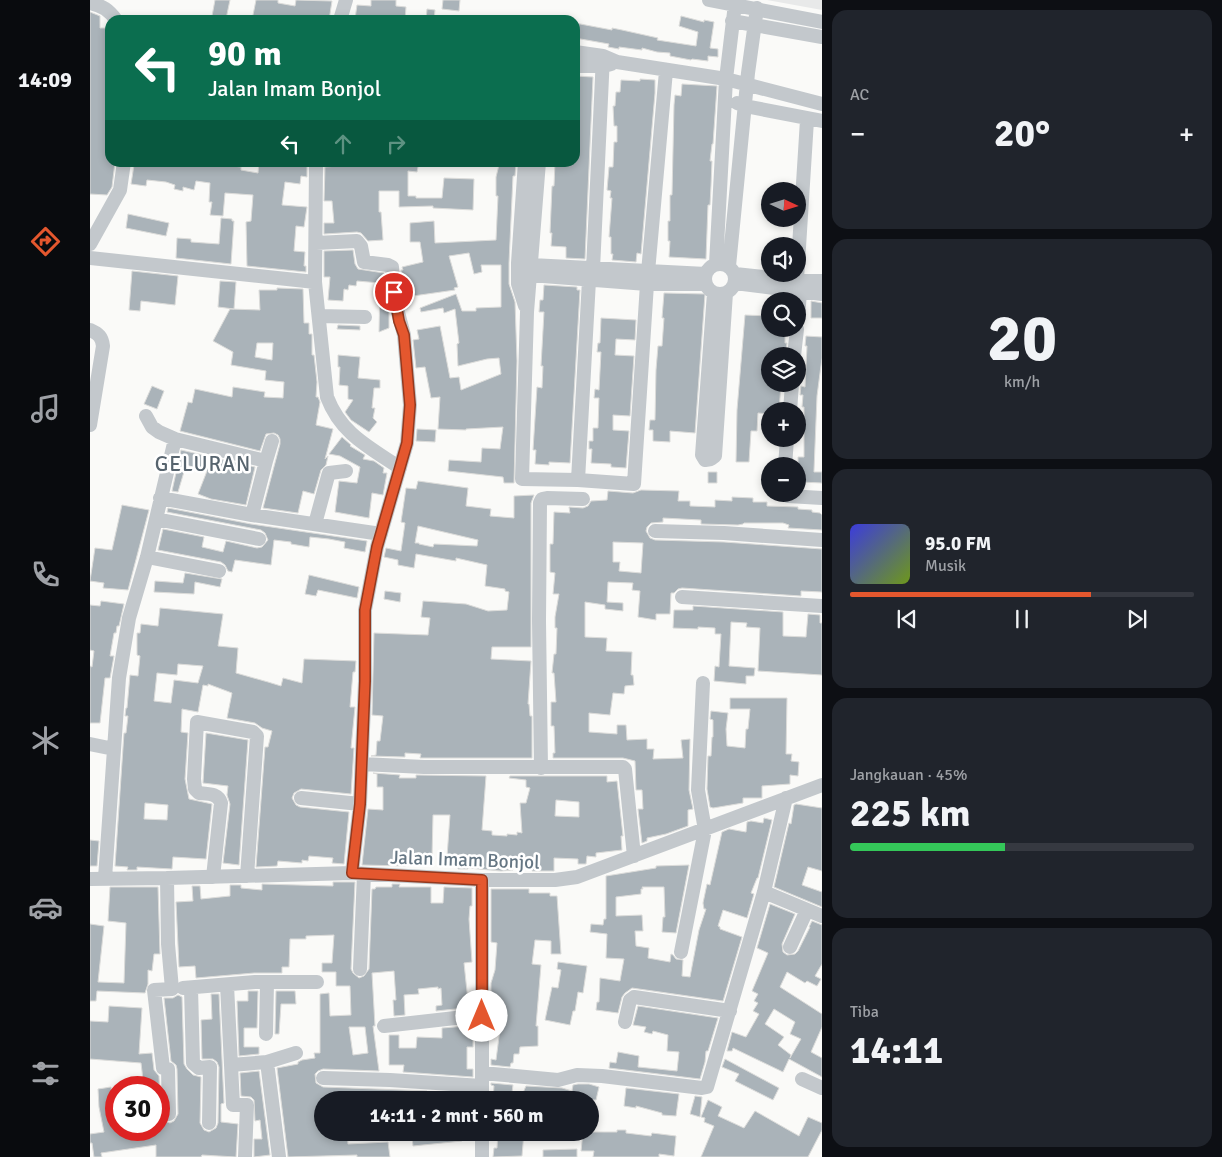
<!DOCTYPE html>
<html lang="id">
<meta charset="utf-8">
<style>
body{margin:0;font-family:Signika,sans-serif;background:#20242c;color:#f1f3f6;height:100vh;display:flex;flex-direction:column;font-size:19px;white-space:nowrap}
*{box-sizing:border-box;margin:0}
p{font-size:16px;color:#9ea1a6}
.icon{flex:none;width:28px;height:28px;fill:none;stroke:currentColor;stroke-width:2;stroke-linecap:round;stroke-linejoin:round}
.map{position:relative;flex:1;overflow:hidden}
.details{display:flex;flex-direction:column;gap:10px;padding:10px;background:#0d0f14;width:400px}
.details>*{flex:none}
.top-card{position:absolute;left:15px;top:15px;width:475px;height:152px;border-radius:15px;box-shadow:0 2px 8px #0003;background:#0b6e4f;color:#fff;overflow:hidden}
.needle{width:32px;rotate:94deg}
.controls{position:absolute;left:671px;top:182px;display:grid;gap:10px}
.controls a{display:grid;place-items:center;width:45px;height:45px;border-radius:50%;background:#171b24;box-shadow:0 2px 8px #0003;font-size:25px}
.speed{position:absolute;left:15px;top:1076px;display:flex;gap:10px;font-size:25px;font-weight:700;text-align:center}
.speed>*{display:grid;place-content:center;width:65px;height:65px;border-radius:50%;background:#171b24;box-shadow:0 2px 8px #0003;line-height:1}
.speed .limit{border:8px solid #d22;background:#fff;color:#111}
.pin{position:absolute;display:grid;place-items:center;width:42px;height:42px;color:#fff;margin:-21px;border:2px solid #fff;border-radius:50%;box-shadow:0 1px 5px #0007}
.me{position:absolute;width:55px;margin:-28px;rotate:0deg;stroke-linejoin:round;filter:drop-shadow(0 0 4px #0008)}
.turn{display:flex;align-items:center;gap:18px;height:105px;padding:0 20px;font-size:22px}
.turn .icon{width:65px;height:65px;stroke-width:2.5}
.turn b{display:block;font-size:35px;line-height:42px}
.lanes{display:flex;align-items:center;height:48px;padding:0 20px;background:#0003;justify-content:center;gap:25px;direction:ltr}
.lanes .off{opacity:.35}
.big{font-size:38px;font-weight:800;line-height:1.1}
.details .tile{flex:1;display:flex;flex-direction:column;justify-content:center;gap:8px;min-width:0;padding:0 18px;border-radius:15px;background:#20242c}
.details .dial{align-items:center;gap:0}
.dial b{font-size:65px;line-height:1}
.song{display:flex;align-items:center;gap:15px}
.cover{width:60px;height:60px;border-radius:8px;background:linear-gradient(135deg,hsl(240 70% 55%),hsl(80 70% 35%))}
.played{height:5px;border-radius:2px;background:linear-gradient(90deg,#e4572e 70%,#363941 70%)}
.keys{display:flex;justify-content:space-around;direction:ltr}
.heat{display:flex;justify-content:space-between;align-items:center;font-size:28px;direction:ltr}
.charge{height:8px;border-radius:4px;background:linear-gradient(90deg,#34c759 45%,#363941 0)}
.trip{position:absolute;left:224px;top:1091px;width:285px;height:50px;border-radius:25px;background:#171b24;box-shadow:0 2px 8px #0003;font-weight:800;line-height:50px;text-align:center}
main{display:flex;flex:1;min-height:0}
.menu{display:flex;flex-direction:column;width:90px;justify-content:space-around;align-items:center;background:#090b0e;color:#9ea1a6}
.menu .icon{width:35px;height:35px}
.menu .selected{color:#e4572e}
.menu b{font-size:22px;color:#f1f3f6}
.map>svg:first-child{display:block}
</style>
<main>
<nav class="menu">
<b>14:09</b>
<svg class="icon selected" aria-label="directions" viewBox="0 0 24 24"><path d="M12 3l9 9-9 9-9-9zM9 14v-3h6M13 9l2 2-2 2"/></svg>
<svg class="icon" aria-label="music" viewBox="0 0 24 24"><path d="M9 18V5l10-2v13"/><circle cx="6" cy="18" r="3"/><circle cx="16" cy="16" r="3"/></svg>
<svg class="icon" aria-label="phone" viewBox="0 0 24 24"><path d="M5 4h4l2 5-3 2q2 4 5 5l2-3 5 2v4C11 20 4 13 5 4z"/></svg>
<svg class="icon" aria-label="climate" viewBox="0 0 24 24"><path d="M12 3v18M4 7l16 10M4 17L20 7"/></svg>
<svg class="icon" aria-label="car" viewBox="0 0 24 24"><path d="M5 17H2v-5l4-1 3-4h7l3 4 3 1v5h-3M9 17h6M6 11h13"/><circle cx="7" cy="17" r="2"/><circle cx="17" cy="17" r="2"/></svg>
<svg class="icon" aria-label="filters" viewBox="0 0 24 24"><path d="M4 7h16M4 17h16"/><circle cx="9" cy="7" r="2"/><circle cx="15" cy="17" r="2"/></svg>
</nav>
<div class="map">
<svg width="732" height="1157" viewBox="0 0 732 1157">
<rect width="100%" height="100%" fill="#fafaf8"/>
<path fill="#e8e9e9" d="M677,0H732V10Z"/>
<path fill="#aab3b9" stroke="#dcdcda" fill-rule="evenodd" d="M125,0H140L136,19L122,16Z
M166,0H188V3L205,6L206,0L242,1L239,20H162Z
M281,0H306V6L316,7L315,20L265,19L267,5L281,6Z
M353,0H370L369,11L352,9Z
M337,9L345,10L344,20H336Z
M0,12L10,16V28H20V162H25L22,187L17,195L0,194Z
M591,16L614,22V20L624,22L620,48L628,49V57L618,56V61L602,59L601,60L580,56V53L567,52L552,48V50L529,47V49L518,47L519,44L485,38V23L522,30V28L532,30L568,38L567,40L606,46L608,32L589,26Z
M485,76L503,77L495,259L476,258V247L461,246L462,233H460L462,186H464L465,162L485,163L488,133H485Z
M550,79L565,80V93L551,254L547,253L546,262L522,260L523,254H521V237H519L522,198H520L521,191L517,190L519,167H523L524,142H527V126H524L523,106H525L526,92H530L531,80L550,81Z
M592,84L627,86L623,144H622L620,161H622L621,186L620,205H618L616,259L579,257L580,241H578V221H580V195H582L584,105L585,95L591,96Z
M53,162H126V164L151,167V170L168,173L169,162H217V177L211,176L210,184L195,182L192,205L217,207L214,227L206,226L204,251L215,252L214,266H216V272L157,266L156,222L161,221L163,195L135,193L133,216L120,215L122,202H119L120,183L106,181L104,190L93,187V191L84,189L85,185L76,182L57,180L56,186L41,184L44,165L53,166Z
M279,162H329L327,172L318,171V196H326V198H352L354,178L384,179L383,210L343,208V206L309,207V191H289V212H291L293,240L278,241L271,233L267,232L234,234V223H244L242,201H234L235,167L263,165L279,166Z
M413,162H426L425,176H423L419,263V284L425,302L427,361L424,483H414L413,477L358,471L359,460L391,462L392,448L410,449L413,427L376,429V430L348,429L350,397L341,398L335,367L326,368L323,340L329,339L327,330L350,326L360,378L369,377L371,390L411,374L409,358L397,359L368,366L367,344L369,343L365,309L354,313L353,308L331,312L330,308L366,294L372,311H386V308L411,307V265H391L392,272L384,274L379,253L359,256L368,287L364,288L365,290L323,296L322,289L315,290L313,288L311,270H313L312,267L333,262L330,242H320V223L344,221L345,243L406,240L408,196H406V177L409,165L413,166Z
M38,214L79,223L76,236L36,228Z
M131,218L142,219V221H144L141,264L86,258L87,238L101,239V242L129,244Z
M263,250L265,264L268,269L294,273L296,302L299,312V328L289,332L290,283L267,281L266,286L259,285L258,290L254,289L253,301L238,300L240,277H234V251Z
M42,271L88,276L85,305L51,301L50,311L39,310Z
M130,281L146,282L144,309L128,307Z
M454,285L487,287V290H490L480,463L459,462V465L445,464L446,450H443L447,387L452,388L453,366H451L454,312H449L450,300H453Z
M187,288L213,289L214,323H219V334H222V355H224L227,382L226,397H228L230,402L226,425L243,429L235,459L238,456L236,465L231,470L224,494L213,491L208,513L173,508L190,444V439L188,435L184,433L176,434L170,451L90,431L98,402L102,403L105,389L142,397L143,387L175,392L174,397L193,398L194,382L175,380L176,371L141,365L143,352L123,341L140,309L170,310L169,290H187ZM167,343H183L182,360L165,357Z
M574,293L615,294L605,433L580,431V442L563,441V430H559L560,420H565L566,370L568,346H572L574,318H572Z
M721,301L732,303V318H721Z
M655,315L680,316V329H693V331H695V343H697L695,356H680V384H691L689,411H680V414L668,413L667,431H661L659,462H646L647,410Z
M511,318L546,320L545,340L526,339L525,355L544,356L540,416L523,415V430L539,431L536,468L521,467V464L501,463L502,449H499V441H503V428H508L509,398H504L505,389L509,390L511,352H507L508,343H510Z
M248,325L270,326V330L247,329Z
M716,336L732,337V358L727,396L724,470V472H732V483L710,482L711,466H708V457H714V407H712L713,395H710L711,386L715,387L717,346H715Z
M248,355L270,357L268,378L290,380V388H284L282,408H285L283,418L287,422L279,432L261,420L255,412L263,400L258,399V386L249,385L250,367H248Z
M62,386L74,391L67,409L54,404Z
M327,429L346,430L345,442L326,441Z
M252,437L261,445L260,446L275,455L273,459L284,461L294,468L293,473H297L293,495L282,493L279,518L245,512L249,481L267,483L270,467L250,456L239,454Z
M91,450L165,467L156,505L121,499L108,494L117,471L96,465L88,492L82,491Z
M618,472H627V483H618Z
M328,481L378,488L376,506L401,509L400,516L424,518V496L444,495L441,503V647H402L401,659L441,661L438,704H439L440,716H442V758H330L331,754L315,753V757L281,756L286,755L287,741H290L293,716L282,715L284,633L338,635L340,618L331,617L333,601L376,604L398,611L417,610L419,592L415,591V589L395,586L397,565L366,558V561L326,554L324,568L308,565V560L294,557L296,548L311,551L315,523L311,522L316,488L326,489ZM328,526L388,540L387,546L344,544L343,547L329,544V543H325Z
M551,490L589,491L588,501H600V506L625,507V500L642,501V497L663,498V502H677V506L708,507V509L722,510V512L730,513L732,515V530L698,528L699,525L693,523H654L653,524L648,525L611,524V520L573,518V522L561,523L557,527L556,531L560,538L565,540L634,542L732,549V592L711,591V596L592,588L588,589L584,593H581L580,614H566V620L548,617L550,591L542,590L543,583L518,582L517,602L533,603V611L515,609V605L495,602V637L517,638L516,651L542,652L541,675H543L544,685L535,686L534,694L523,693L520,715L499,713V732L527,734V725H536L537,740L557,739V749H564L563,759L593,758L591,740L600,739L599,790L603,809L598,810V826L576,834L557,838V841L552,843L548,809H553L552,790H546L545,761L533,758H463V753H465L464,726H461V702H466L464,673H462L464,654H466L467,628H465V617L469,594H463L465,573L460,572V544H463L464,512L480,513L479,507L493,508L498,506L501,501L517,500L518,491L543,493ZM523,542L553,543L551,573L529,571L530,562H523Z
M32,505L59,510L38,590L13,588L14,583L0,581L5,548L22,550Z
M78,508L161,524L277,541L275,552L254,548L255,542L239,539L220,537L219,547L201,544V542L184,540L181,565L145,560L142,572L138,571L135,565L131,562L68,550L73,529L114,537L112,547L133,552L136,541L167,548L172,547L178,540L175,533L171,530L77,512Z
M95,573L132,579L130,587L105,582L104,594L64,592L65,581L93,583Z
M219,575L269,587L267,598L228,590L226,596L215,594Z
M295,591L311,593L310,602L294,599Z
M11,601L34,604L29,626H27L26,633H24L20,656H24L20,678H15L10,723H0V666L2,667L4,651L0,650V605L10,606Z
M603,606L693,612V636L716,637L718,614L730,615V623H732V675L668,671L670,628L656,627L657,623L641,622L639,666L665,668L664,676H656V684L624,681L625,666L629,667L631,634H625V628L608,627V629L583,628L584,610H603Z
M70,608L133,614L128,646L148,648L146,673L178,682L191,686L193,678L212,683L214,659L266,661L265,672H263L260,707H265L261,748H264L261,794L211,789L204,793L202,798L206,805L210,807L259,812L254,864L242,863L243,858L219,856L218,861L212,860V863L188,861L187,866L166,867L175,747H178L182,731L172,728L165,723L137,718L142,693L118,684V686L113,685L108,712L92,709L91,732L98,733L95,779L99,799L122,804L116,859L83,857L82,869L47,867V870H37L38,867L25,866L34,733H36L38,716H35L36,708H37L40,675L48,676L50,656L47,655V633H50L51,624L68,626ZM88,664L113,666L108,683L84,680L81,703L64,701L67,673L87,675ZM55,803L78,805L77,820L54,819Z
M640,698H697L696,754H702L701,761L709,762L708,776L700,775V784L672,786V798H653V803L623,808L620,807L617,789L618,756H621L622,737H623V720L620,719L621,711L638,713L636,729L637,746L655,748L656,729H658L660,709H640Z
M116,733L158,740L149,865L133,863L140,804L137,795L138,786L113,783Z
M283,773L310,775L309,778H326V775L396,776L392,830L402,831V835L417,836V834L427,835V832L432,833L430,803H436L440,788L436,787V780L419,778L420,776H517V782L527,781L533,836H531L532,850L506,853V857L497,856L496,864H488V859L464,858V871H442V869L423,868V870L411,871L378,868V869H368V858L357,857L360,815H343L342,857L316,859V866L272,865L278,809L293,810V787H287V774ZM466,800L489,802V817L465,816Z
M706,804L732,808V871L718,867L712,885L732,892V907L684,887L699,823L701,824L704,805Z
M674,818L682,820L668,878H667L661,893L664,894L657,918L633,910L628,926L630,927V929L652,937L633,1001L542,988L535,993L532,997L528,1013L506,1010L507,1002H509L510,978L530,981L534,959L516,958L517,934L500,932L501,924L513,925L514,919H516V876L566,868V866L599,865L586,933L572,932L573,917H575L574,887H552L553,889H551V894L526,897V916L552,915L553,931H545L546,946L559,948L558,958L580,962L581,954L583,955L586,959L593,960L592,976L600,977L609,930L616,909H614L613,903L617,884L620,885L632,832L639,829L656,832L657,822L661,821L673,823Z
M0,840L9,841L7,866H0Z
M243,882H265L261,969L263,973L269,978L274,976L279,969L282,889H285L286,887H302V884H310L309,887H341V903H353L354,887L382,888V906H380L379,919L382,962L374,963L378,1001H375V1008L346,1011V1006L352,1005L351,988L348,989V987L328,989L329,994L314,995L315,1015L304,1016L303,1000H306L304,971L282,973L285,1026H283L289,1071L233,1069L228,1071L225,1074L226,1083L233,1087L337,1091V1100H232V1132H257L258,1144L298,1142L300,1157H267V1155L198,1157L187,1068L208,1064V1062L212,1060L225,1058L224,1053H230V994L239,993L240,1016L261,1015L260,986H246V972H232V963H242L244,935L216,936V939H200L199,967H192V973H164L106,978L105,966L89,967L86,902L103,901L102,886H110L111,899L140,896V885H151V888L172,890V884L243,886ZM259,1027H275L278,1053L263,1055Z
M20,887H68L70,954H64L62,971L58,970V984L55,993L7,991L6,1001H0V924L14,926L8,982L34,983L36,923L18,921Z
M401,889H439V893H460V896H467L471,954H461V941L445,940L442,964L451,965L446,1026H448V1046L430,1047L429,1054H424L423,1063H421L420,1067L401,1065V1059L406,1060L410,1029L401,1028V983L405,970L407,943L401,942Z
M680,904L705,914L692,944L693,952L697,955L705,954L708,951L720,927H719L722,921L732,925V964L725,976L731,979L727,986L717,981L715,983L697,972L690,987L732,1014V1027L721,1052L732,1058V1077L699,1059L693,1072L643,1048L642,1051H637L642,1032L656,1037L669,1014L663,1011L668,1003L664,1001L668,994L662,991L678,953L667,948ZM684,1009L705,1022L700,1034L711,1039L700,1058L701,1055L688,1045L694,1037L675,1024Z
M468,962L497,966L493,993L488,992L485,1011H483L480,1025L455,1020L462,987L468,988L471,970L467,969Z
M158,991H168L167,1028H154V1047H169V1054L149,1056L147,1001H158Z
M186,991H205L206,1004H191L189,1034H185Z
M121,994H129L134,1103L131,1104V1122L148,1124L146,1157L112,1155L111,1157H66V1145L11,1153L12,1157H4L2,1143H0V1134L14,1132L9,1107L8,1089L21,1087L22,1095H26V1130H39V1132L69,1130V1088H54L51,1063L0,1059V1021L18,1022L19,1006L52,1008L49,1054L62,1053L64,1070L69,1076L70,1115L74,1121L80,1123L84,1121L88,1114L87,1069L86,1065L81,1061L74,998H83L88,995L92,997L94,1064L97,1069L103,1075L111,1077L110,1123L114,1130L119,1132L126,1128L128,1123L129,1067L127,1062L123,1059H112L111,1020L122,1019Z
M548,1006L628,1018L618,1051H616L615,1062L610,1079L519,1068L520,1062L526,1063L528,1052L549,1056L548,1067L587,1071L589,1052L577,1051L578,1035L563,1031L562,1034L554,1032L556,1027L543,1025Z
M378,1026V1038H383V1047H377V1069H383V1077L313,1072L314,1065H299V1035H309V1048H326L327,1037L352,1038V1028Z
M635,1059L689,1088L683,1100L645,1081L649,1074L632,1067Z
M169,1071L180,1155L164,1157V1139H172L170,1120L165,1121L164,1100L161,1097L151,1096L150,1073Z
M401,1083L423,1085L421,1100H403L404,1086L401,1085Z
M488,1084H499L509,1087L506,1100H430L436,1086L472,1088L482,1091L483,1085Z
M536,1088L589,1094L586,1116L572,1115V1113L546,1106V1108L534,1106Z
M362,1093L383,1094V1100H362Z
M605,1096L612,1097L610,1117L600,1114Z
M618,1100L632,1107L628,1116L654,1128L665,1111L709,1136L718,1117L732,1123V1130L718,1157H611L624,1126L614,1122L615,1118L611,1117Z
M527,1130H536V1133L561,1136L562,1133L586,1136L584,1156L569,1154V1157H503L504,1151H491L493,1132H527Z
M371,1132L372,1141L323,1146L322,1138Z
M408,1132H434L432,1156L403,1157L404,1148H407Z
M487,1149V1157H453V1150Z"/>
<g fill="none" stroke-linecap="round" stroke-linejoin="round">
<path stroke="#c3c8cc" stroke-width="14" d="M619,0L732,22
M0,3C13,6 19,10 26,20
M250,20L256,0
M642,21L732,37
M485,52L513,56L527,62L636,79L732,104
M485,66H514L521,64
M647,103L655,106L732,121
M226,162L225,282L237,397C251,434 279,447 310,468
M435,162L428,263V284L435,306
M449,162L437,312L432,479L488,480L544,484L557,284
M226,243L267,241L271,246L274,262L298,265L302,267L305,301L314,335L320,405L317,443L287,547L275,610V681L270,804L262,873
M0,244L30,190L34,162
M0,258L225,282
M615 279a15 15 0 1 1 30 0a15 15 0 1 1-30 0Z
M626,264L636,79L645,4
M441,265L616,274
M639,266L658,73L667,8
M503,269L513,56
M558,272L576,71
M645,274L691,279L732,281
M440,275L557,284H616
M707,279L717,120
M645,283L732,294
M624,293L612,455L615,460L621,459L625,456L636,293
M229,316L275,317
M708,318L710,292
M0,330C9,334 12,337 13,346L0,425
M704,356L707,329
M700,411L702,384
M56,416L62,427L69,432L85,439L176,461L162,515
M176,461L182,441
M695,466L697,439
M488,480L499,280
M694,494L698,496L732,498
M70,498L162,515L291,534
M66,519L169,539
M225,524L238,476L239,473L256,471
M565,531L634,533L732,540
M57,557L129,571
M592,597L732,606
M0,744L24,749
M272,764L334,767H533L535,769L544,856
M451,768L449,621L450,503L452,499L457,498L493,499
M211,798L270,804
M123,877L131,803C128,793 118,794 109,793L105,789L104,779L107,722L163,732L167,736L157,876
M15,878L29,678L39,618L57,557L85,439
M77,878L78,944L82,989L64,990L73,1068L78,1069L79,1114
M0,879L77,878L262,873L392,880H465L487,877L732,785
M392,880V1100
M674,892L732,916
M700,947L717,910
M591,952L615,830L608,790L613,683
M270,969L274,874
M137,985L141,1065
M93,988L165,982H227
M101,988L103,1063L109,1068L120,1067L119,1123
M535,1022L540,1000L544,997L640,1011
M294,1026L392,1015
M176,1034L177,982
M177,1062L189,1157
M392,1073L468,1080L487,1075L512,1076L612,1088L617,1087L674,892L696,798
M233,1078L300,1080L392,1086
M712,1079L732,1088
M392,1132V1157
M155,1157L157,1105H143L141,1065L177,1062L206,1053"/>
</g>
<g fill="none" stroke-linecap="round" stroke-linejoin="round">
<g stroke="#94391e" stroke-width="12">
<path id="route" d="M304,292L309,321L314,335L320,405L317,443L287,547L275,610V681L270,804L262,873L392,880V1016"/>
</g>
<use href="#route" stroke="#e4572e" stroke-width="9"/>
</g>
<g text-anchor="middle" stroke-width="5" stroke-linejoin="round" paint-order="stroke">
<g font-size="19" fill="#657683" stroke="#fff">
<text transform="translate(375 859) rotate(2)" y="7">Jalan Imam Bonjol</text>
</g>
<g font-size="21" letter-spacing="1" fill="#57646e" stroke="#fff">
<text x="113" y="471">GELURAN</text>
</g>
</g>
</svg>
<div class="controls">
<a><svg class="needle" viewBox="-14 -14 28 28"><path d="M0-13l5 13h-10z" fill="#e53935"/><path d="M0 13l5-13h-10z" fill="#9ea1a6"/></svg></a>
<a><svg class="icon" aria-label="sound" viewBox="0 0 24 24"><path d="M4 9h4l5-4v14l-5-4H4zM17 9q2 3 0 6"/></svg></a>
<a><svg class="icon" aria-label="search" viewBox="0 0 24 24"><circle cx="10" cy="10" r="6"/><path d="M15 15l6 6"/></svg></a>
<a><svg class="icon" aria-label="layers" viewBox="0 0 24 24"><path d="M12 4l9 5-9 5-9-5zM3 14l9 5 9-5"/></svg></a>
<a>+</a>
<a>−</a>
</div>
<div class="speed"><div class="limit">30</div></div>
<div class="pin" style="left:304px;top:292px;background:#d93025"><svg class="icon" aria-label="arrive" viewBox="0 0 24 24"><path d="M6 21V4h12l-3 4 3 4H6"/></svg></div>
<svg class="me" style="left:392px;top:1016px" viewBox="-20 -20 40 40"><circle r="19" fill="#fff"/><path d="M0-13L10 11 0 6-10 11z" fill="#e4572e"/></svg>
<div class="trip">14:11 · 2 mnt · 560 m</div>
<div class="top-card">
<div class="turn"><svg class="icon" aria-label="left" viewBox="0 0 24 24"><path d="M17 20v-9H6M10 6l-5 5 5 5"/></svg><div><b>90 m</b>Jalan Imam Bonjol</div></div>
<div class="lanes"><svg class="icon" aria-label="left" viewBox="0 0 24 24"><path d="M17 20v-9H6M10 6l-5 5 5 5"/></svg><svg class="icon off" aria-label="ahead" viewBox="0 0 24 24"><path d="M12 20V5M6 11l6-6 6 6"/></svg><svg class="icon off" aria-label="right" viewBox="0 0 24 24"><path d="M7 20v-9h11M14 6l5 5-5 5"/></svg></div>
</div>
</div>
<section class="details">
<div class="tile"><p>AC</p>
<div class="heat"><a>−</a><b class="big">20°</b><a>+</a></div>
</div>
<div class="tile dial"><b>20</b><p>km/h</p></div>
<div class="tile">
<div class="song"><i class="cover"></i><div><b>95.0 FM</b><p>Musik</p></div></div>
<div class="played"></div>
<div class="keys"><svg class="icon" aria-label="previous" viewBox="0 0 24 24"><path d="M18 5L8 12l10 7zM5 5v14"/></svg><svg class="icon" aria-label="pause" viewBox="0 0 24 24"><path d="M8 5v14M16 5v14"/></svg><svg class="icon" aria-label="next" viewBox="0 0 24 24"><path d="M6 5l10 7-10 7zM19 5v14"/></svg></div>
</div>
<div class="tile"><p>Jangkauan · 45%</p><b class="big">225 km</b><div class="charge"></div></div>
<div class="tile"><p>Tiba</p><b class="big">14:11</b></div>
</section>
</main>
